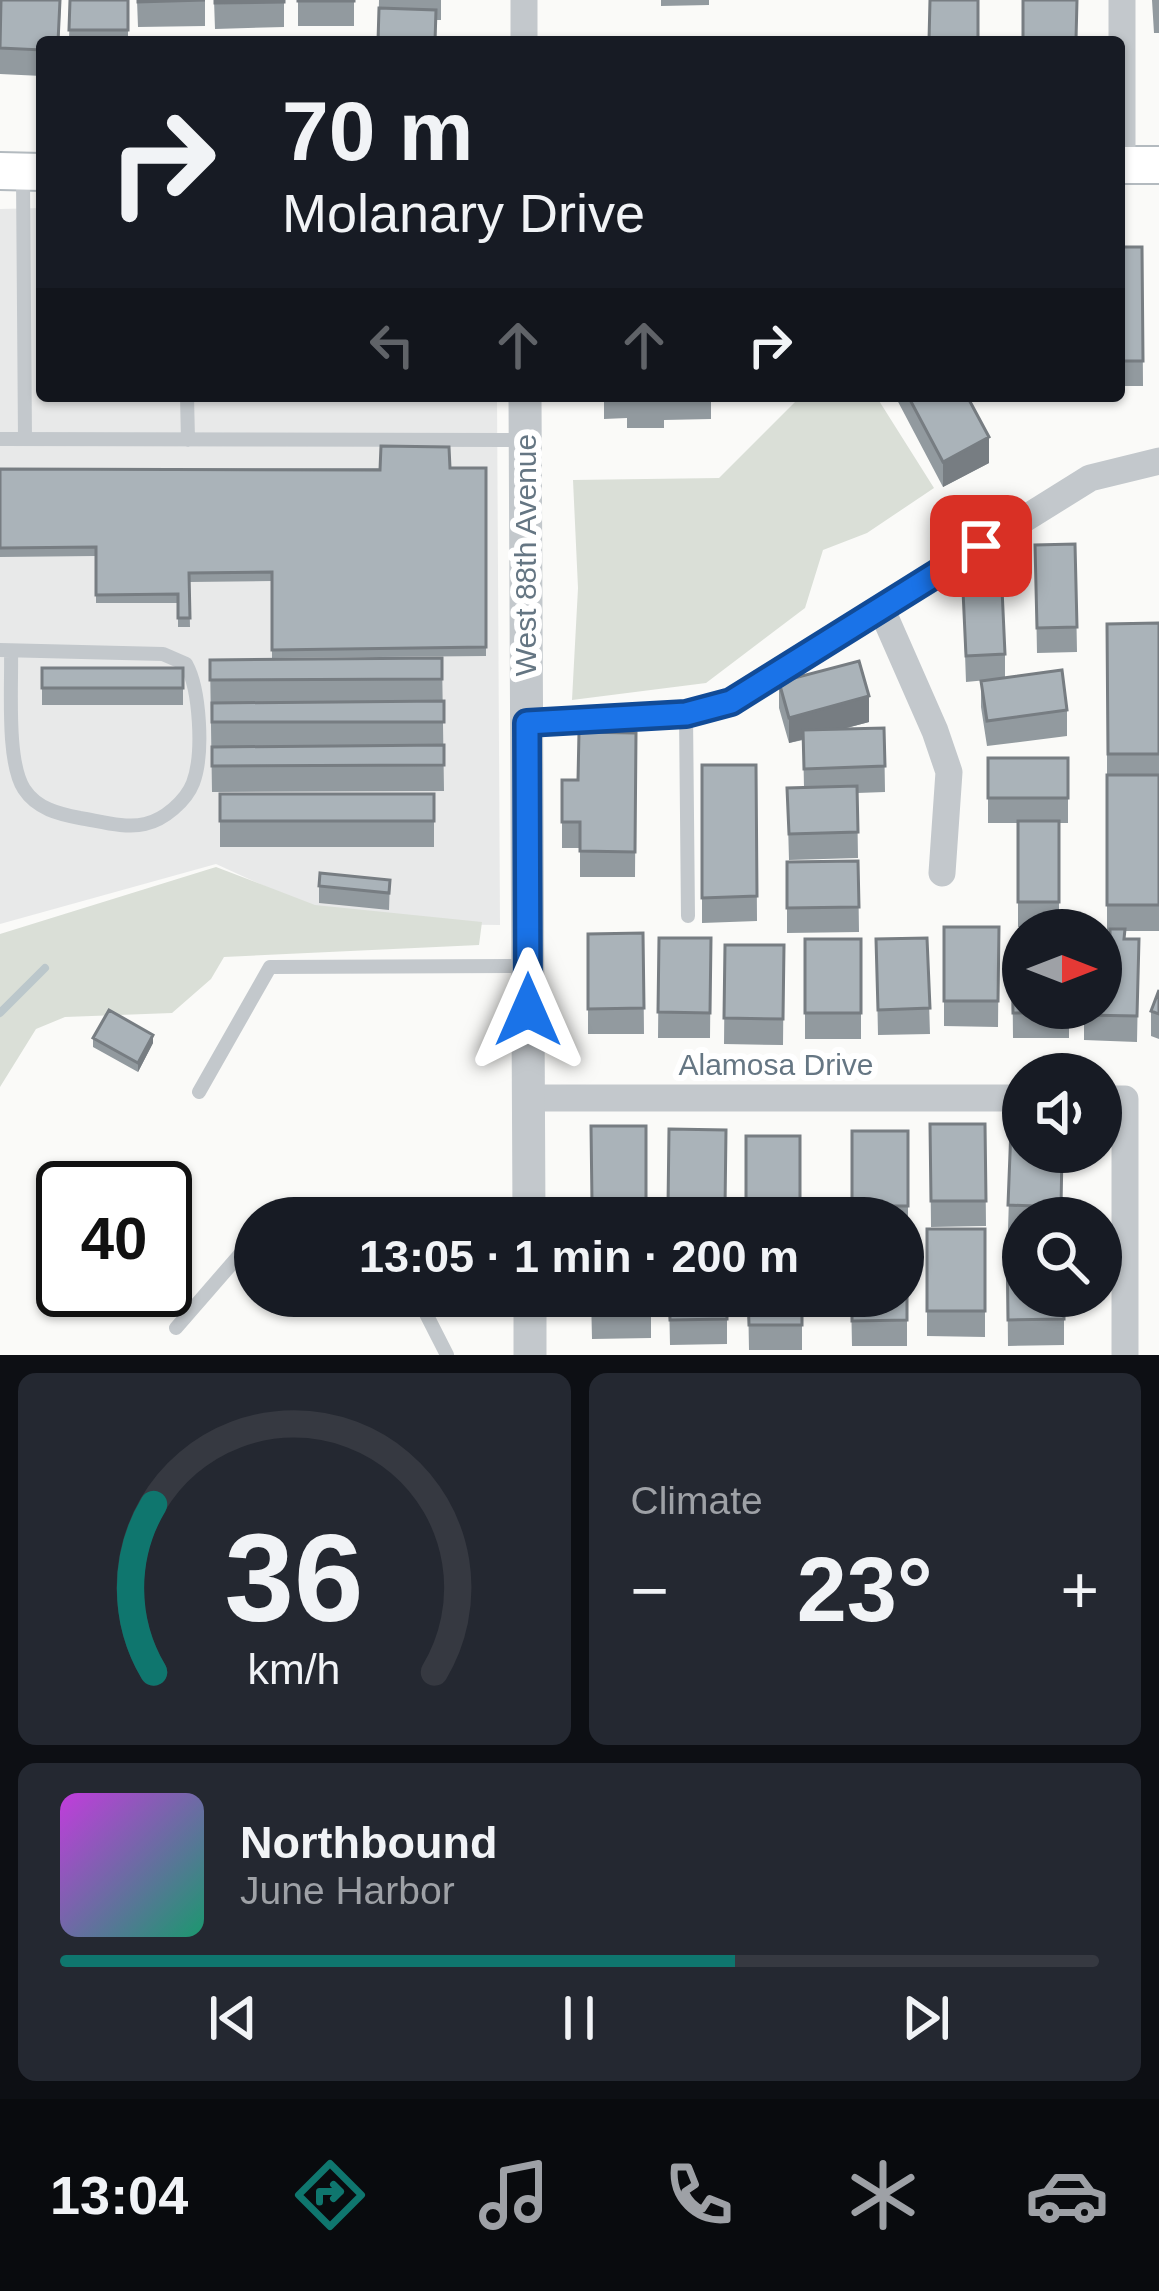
<!DOCTYPE html>
<meta charset="utf-8">
<style>
body{margin:0;font-family:Helvetica,sans-serif;background:#242831;color:#f1f3f6;height:100vh;display:flex;flex-direction:column;font-size:45px;white-space:nowrap}
*{box-sizing:border-box;margin:0}
p{font-size:39px;color:#9ea1a6}
.icon{flex:none;width:66px;height:66px;fill:none;stroke:currentColor;stroke-width:2;stroke-linecap:round;stroke-linejoin:round}
.map{position:relative;height:1355px;overflow:hidden}
.sheet{display:flex;flex-direction:column;gap:18px;padding:18px;background:#0d0f14;flex:1}
.sheet>*{flex:none}
.top-card{position:absolute;left:36px;top:36px;width:1089px;height:366px;border-radius:12px;box-shadow:0 3px 9px #0004;background:#171b24;color:#f1f3f6;overflow:hidden}
.needle{width:78px;rotate:90deg}
.controls{position:absolute;left:1002px;top:909px;display:grid;gap:24px}
.controls a{display:grid;place-items:center;width:120px;height:120px;border-radius:50%;background:#171b24;box-shadow:0 3px 9px #0004;font-size:60px}
.speed{position:absolute;left:36px;top:1161px;display:flex;gap:24px;font-size:60px;font-weight:700;text-align:center}
.speed>*{display:grid;place-content:center;width:156px;height:156px;border-radius:50%;background:#171b24;box-shadow:0 3px 9px #0004;line-height:1}
.speed .limit{border:6px solid #111;border-radius:18px;background:#fff;color:#111}
.pin{position:absolute;display:grid;place-items:center;width:102px;height:102px;color:#fff;margin:-51px;border-radius:24px;box-shadow:0 6px 18px #0006}
.me{position:absolute;width:132px;margin:-66px;rotate:0deg;stroke-linejoin:round;filter:drop-shadow(0 0 9px #0008)}
.turn{display:flex;align-items:center;gap:42px;height:252px;padding:0 48px;font-size:54px}
.turn .icon{width:156px;height:156px;stroke-width:2.5}
.turn b{display:block;font-size:84px;line-height:102px}
.lanes{display:flex;align-items:center;height:114px;padding:0 48px;background:#0003;justify-content:center;gap:60px;direction:ltr}
.lanes .off{opacity:.35}
.big{font-size:90px;font-weight:600;line-height:1.1}
.sheet .tile{flex:1;display:flex;flex-direction:column;justify-content:center;gap:18px;min-width:0;padding:0 42px;border-radius:18px;background:#242831}
.sheet .dial{align-items:center;gap:0}
.dial svg{height:312px;overflow:visible;fill:none;stroke:#363941;stroke-width:7;stroke-linecap:round;text-anchor:middle}
.dial text{fill:#f1f3f6;stroke:none}
.song{display:flex;align-items:center;gap:36px}
.cover{width:144px;height:144px;border-radius:18px;background:linear-gradient(135deg,hsl(290 70% 55%),hsl(160 70% 35%))}
.played{height:12px;border-radius:6px;background:linear-gradient(90deg,#0f766e 65%,#363941 65%)}
.keys{display:flex;justify-content:space-around;direction:ltr}
.heat{display:flex;justify-content:space-between;align-items:center;font-size:66px;direction:ltr}
.sheet .tiles{flex:1;display:grid;gap:18px;grid-template-columns:1fr 1fr}
.tile:last-child{grid-column:span 2}
.trip{position:absolute;left:234px;top:1197px;width:690px;height:120px;border-radius:60px;background:#171b24;box-shadow:0 3px 9px #0004;font-weight:600;line-height:120px;text-align:center}
.dock{display:flex;height:192px;justify-content:space-around;align-items:center;background:#090b0e;color:#9ea1a6}
.dock .icon{width:84px;height:84px}
.dock .active{color:#0f766e}
.dock b{font-size:54px;color:#f1f3f6}
.map>svg:first-child{display:block}
</style>
<div class="map">
<svg width="1159" height="1355" viewBox="0 0 1159 1355">
<rect width="100%" height="100%" fill="#fafaf8"/>
<path fill="#e8e9e9" d="M42,208V396H497L500,925L346,923L216,864L0,924V209Z"/>
<path fill="#dadfd7" d="M801,396H876L934,488L867,533L823,550L805,608L706,683L572,700L578,588L573,480L719,478Z
M216,867L315,905L482,922L479,945L224,957L211,979L172,1013L65,1017L36,1029L0,1087V934Z"/>
<g fill="none" stroke-linecap="round" stroke-linejoin="round">
<path stroke="#bbc7cb" stroke-width="8" d="M0,1013L45,968"/>
<g stroke="#b3babf" stroke-width="40">
<path id="secondary" d="M1119,165H1159
M0,171L42,172"/>
</g>
<path stroke="#c3c8cc" stroke-width="14" d="M23,177L25,439
M187,396L188,440
M0,439L523,440
M0,650L163,654L186,664C200,689 204,754 193,783C186,801 164,820 145,824C126,829 99,821 80,818C59,814 37,809 24,789C6,761 12,685 11,651
M686,714L688,916
M199,1092L270,967L528,966
M417,1296L447,1355
M176,1328L255,1237"/>
<path stroke="#c3c8cc" stroke-width="27" d="M524,0V42
M1122,0V165
M881,608L935,731L949,772L942,873
M527,723L686,714L731,702L1090,478L1159,461
M528,1098H1023
M1101,1099H1125V1355"/>
<path stroke="#c3c8cc" stroke-width="33" d="M525,396L529,1218
M530,1296V1355"/>
<use href="#secondary" stroke="#fff" stroke-width="36"/>
</g>
<path fill="#929a9f" d="M61,0L59,42H42V76L0,74V20Z
M70,0H128V42H69Z
M137,0H205V26L138,27Z
M214,0H284V27L215,29Z
M298,0H354V26H298Z
M379,0H441V20H436L378,42Z
M661,0H709V5L661,6Z
M1023,0H1077L1076,42H1023Z
M1152,0H1159V33H1154Z
M1119,247H1142L1143,386H1119Z
M604,396H723V400H711V419L664,420V428H627V418L604,419Z
M895,396H967L989,463L943,487Z
M486,468V656L272,658V581L189,582L190,627H178V603H96V556L0,557V469Z
M1075,544L1077,652L1037,653L1035,545Z
M962,569L1005,654V678L1067,710V736L987,746L981,707V681L987,680L966,682Z
M1159,623V931H1125V939H1139L1137,1042L1084,1040V1008L1110,940V931L1107,930V624Z
M442,658L444,791L212,792L210,660Z
M42,668H183V705H42Z
M779,682L869,722L843,729L884,728L885,792L857,793L858,858L789,860L787,788L804,787L803,740L789,743L779,708Z
M636,733L635,877H580V848H562V780H578Z
M988,758H1068V823H1059V927H1018V823H988Z
M702,765H756L757,921L702,923Z
M220,794H434V847H220Z
M858,861L859,932L787,933V862Z
M390,880L389,910L319,903V886Z
M944,927H999L998,1027L944,1026Z
M643,933L644,1034H588V934Z
M659,938H711L710,1038H658Z
M927,938L930,1034L878,1035L876,939Z
M805,939H861V1039H805Z
M1012,940L1069,1008V1038H1013Z
M725,945H784L783,1045L724,1044Z
M1159,990V1039L1151,1036V1011Z
M93,1038L153,1043L138,1072L93,1047Z
M930,1124H985L986,1226L931,1227Z
M591,1126H646V1218H592Z
M1011,1128L1063,1152L1061,1218H1023V1231H1008Z
M669,1129L726,1130L725,1218H668Z
M852,1131H908V1232H903V1218H852Z
M746,1136H800V1218H746Z
M927,1229H985V1337L927,1336Z
M1007,1241L1064,1296V1345L1008,1346Z
M907,1245V1346H852L851,1296Z
M591,1296H651V1338L592,1339Z
M669,1296H727V1344L670,1345Z
M748,1296H802V1350H749Z"/>
<path fill="#777d82" d="M989,437V463L943,487V462Z
M869,696V722L789,743V718Z
M153,1035V1043L138,1072V1063Z"/>
<path fill="#aab3b9" stroke="#777d82" stroke-width="3" d="M1,0H60L58,42H42V50L0,48Z
M70,0H128V30H69Z
M138,0H205L138,2Z
M215,0H284V2L215,3Z
M298,0H354V1H298Z
M930,0H978V41H929Z
M1023,0H1077L1076,40L1023,39Z
M379,8L436,10L435,42H378Z
M1119,247H1142L1143,361H1119Z
M908,396H967L989,437L943,462Z
M381,446L449,447L450,468H486V647L272,650V572L189,573L190,618H178V594L96,595V547L0,548V469L380,470Z
M1075,544L1077,627L1037,628L1035,545Z
M1001,567L1005,654L966,656L962,569Z
M1159,623V754H1108L1107,624Z
M442,658V679L210,680V660Z
M859,661L869,696L789,718L779,682Z
M42,668H183V688H42Z
M1062,670L1067,710L987,721L981,681Z
M444,701V722H212V703Z
M884,728L885,766L804,769L803,730Z
M579,732L636,733L635,852L580,851V822H562V780H578Z
M444,745V765L212,766V747Z
M988,758H1068V798H988Z
M702,765H756L757,896L702,898Z
M1107,775H1159V905H1107Z
M857,786L858,832L789,834L787,788Z
M220,794H434V821H220Z
M1018,821H1059V902H1018Z
M858,861L859,907L787,908V862Z
M320,873L390,880L389,893L319,886Z
M944,927H999L998,1001H944Z
M1110,929H1125L1124,939H1139L1137,1016L1084,1015V1008H1101V940H1110Z
M643,933L644,1008L588,1009V934Z
M659,938H711L710,1013L658,1012Z
M927,938L930,1008L878,1010L876,939Z
M805,939H861V1013H805Z
M1012,940H1023V1008H1069V1012L1013,1013Z
M725,945H784L783,1019L724,1018Z
M1159,990V1014L1151,1011Z
M109,1010L153,1035L138,1063L93,1038Z
M930,1124H985L986,1201H931Z
M591,1126H646V1202H592Z
M1011,1128H1023V1152H1062L1061,1207L1008,1205Z
M669,1129L726,1130L725,1208L668,1207Z
M852,1131H908V1206H852Z
M746,1136H800V1213H746Z
M927,1229H985V1311H927Z
M1007,1241H1023V1296H1064V1319L1008,1320Z
M903,1245H907V1320L852,1321V1296H903Z
M592,1296H651V1313H592Z
M669,1296H727V1319L670,1320Z
M748,1296H802V1325H749Z"/>
<g fill="none" stroke-linecap="round" stroke-linejoin="round">
<g stroke="#114b97" stroke-width="30">
<path id="route" d="M528,1010L527,723L686,714L731,702L981,546"/>
</g>
<use href="#route" stroke="#1a73e8" stroke-width="21"/>
</g>
<g text-anchor="middle" stroke-width="12" stroke-linejoin="round" paint-order="stroke">
<g font-size="30" fill="#657683" stroke="#fff">
<text transform="translate(526 555) rotate(-90)" y="10">West 88th Avenue</text>
<text x="776" y="1075">Alamosa Drive</text>
</g>
</g>
</svg>
<div class="controls">
<a><svg class="needle" viewBox="-14 -14 28 28"><path d="M0-13l5 13h-10z" fill="#e53935"/><path d="M0 13l5-13h-10z" fill="#9ea1a6"/></svg></a>
<a><svg class="icon" aria-label="sound" viewBox="0 0 24 24"><path d="M4 9h4l5-4v14l-5-4H4zM17 9q2 3 0 6"/></svg></a>
<a><svg class="icon" aria-label="search" viewBox="0 0 24 24"><circle cx="10" cy="10" r="6"/><path d="M15 15l6 6"/></svg></a>
</div>
<div class="speed"><div class="limit">40</div></div>
<div class="pin" style="left:981px;top:546px;background:#d93025"><svg class="icon" aria-label="arrive" viewBox="0 0 24 24"><path d="M6 21V4h12l-3 4 3 4H6"/></svg></div>
<svg class="me" style="left:528px;top:1010px" viewBox="-20 -20 40 40"><path d="M0-17L14 15 0 8-14 15z" fill="#1a73e8" stroke="#fff" stroke-width="4"/></svg>
<div class="trip">13:05 · 1 min · 200 m</div>
<div class="top-card">
<div class="turn"><svg class="icon" aria-label="right" viewBox="0 0 24 24"><path d="M7 20v-9h11M14 6l5 5-5 5"/></svg><div><b>70 m</b>Molanary Drive</div></div>
<div class="lanes"><svg class="icon off" aria-label="left" viewBox="0 0 24 24"><path d="M17 20v-9H6M10 6l-5 5 5 5"/></svg><svg class="icon off" aria-label="ahead" viewBox="0 0 24 24"><path d="M12 20V5M6 11l6-6 6 6"/></svg><svg class="icon off" aria-label="ahead" viewBox="0 0 24 24"><path d="M12 20V5M6 11l6-6 6 6"/></svg><svg class="icon" aria-label="right" viewBox="0 0 24 24"><path d="M7 20v-9h11M14 6l5 5-5 5"/></svg></div>
</div>
</div>
<section class="sheet">
<div class="tiles">
<div class="tile dial"><svg viewBox="0 0 100 80">
<path d="M14 69A42 42 0 1 1 86 69"/>
<path d="M14 69A42 42 0 0 1 14 26" stroke="#0f766e"/>
<text x="50" y="56" font-size="32" font-weight="700">36</text>
<text x="50" y="72" font-size="11">km/h</text>
</svg></div>
<div class="tile"><p>Climate</p>
<div class="heat"><a>−</a><b class="big">23°</b><a>+</a></div>
</div>
<div class="tile">
<div class="song"><i class="cover"></i><div><b>Northbound</b><p>June Harbor</p></div></div>
<div class="played"></div>
<div class="keys"><svg class="icon" aria-label="previous" viewBox="0 0 24 24"><path d="M18 5L8 12l10 7zM5 5v14"/></svg><svg class="icon" aria-label="pause" viewBox="0 0 24 24"><path d="M8 5v14M16 5v14"/></svg><svg class="icon" aria-label="next" viewBox="0 0 24 24"><path d="M6 5l10 7-10 7zM19 5v14"/></svg></div>
</div>
</div>
</section>
<nav class="dock">
<b>13:04</b>
<svg class="icon active" aria-label="directions" viewBox="0 0 24 24"><path d="M12 3l9 9-9 9-9-9zM9 14v-3h6M13 9l2 2-2 2"/></svg>
<svg class="icon" aria-label="music" viewBox="0 0 24 24"><path d="M9 18V5l10-2v13"/><circle cx="6" cy="18" r="3"/><circle cx="16" cy="16" r="3"/></svg>
<svg class="icon" aria-label="phone" viewBox="0 0 24 24"><path d="M5 4h4l2 5-3 2q2 4 5 5l2-3 5 2v4C11 20 4 13 5 4z"/></svg>
<svg class="icon" aria-label="climate" viewBox="0 0 24 24"><path d="M12 3v18M4 7l16 10M4 17L20 7"/></svg>
<svg class="icon" aria-label="car" viewBox="0 0 24 24"><path d="M5 17H2v-5l4-1 3-4h7l3 4 3 1v5h-3M9 17h6M6 11h13"/><circle cx="7" cy="17" r="2"/><circle cx="17" cy="17" r="2"/></svg>
</nav>
